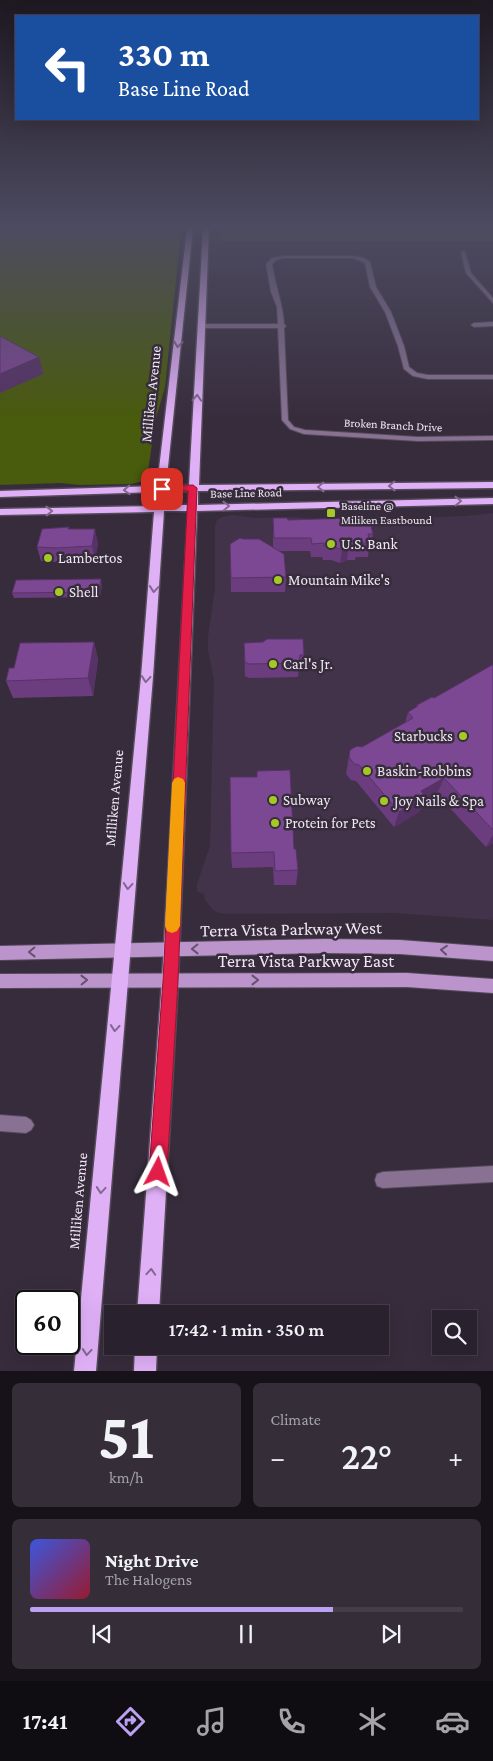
<!DOCTYPE html>
<meta charset="utf-8">
<style>
body{margin:0;font-family:"Crimson Pro",serif;background:#352e39;color:#f1f3f6;height:100vh;display:flex;flex-direction:column;font-size:19px;white-space:nowrap}
*{box-sizing:border-box;margin:0}
p{font-size:16px;color:#a5a3aa}
.icon{flex:none;width:28px;height:28px;fill:none;stroke:currentColor;stroke-width:2;stroke-linecap:round;stroke-linejoin:round}
.map{position:relative;height:1371px;overflow:hidden}
.details{display:flex;flex-direction:column;gap:12px;padding:12px;background:#171219;flex:1}
.details>*{flex:none}
.guide{position:absolute;left:15px;top:15px;width:464px;height:105px;border-radius:0px;box-shadow:0 5px 20px #0002,0 0 0 1px #453e49;background:#1a4fa0;color:#fff;overflow:hidden}
.tools{position:absolute;left:432px;top:1310px;display:grid;gap:10px}
.tools a{display:grid;place-items:center;width:45px;height:45px;border-radius:0px;background:#29212d;box-shadow:0 5px 20px #0002,0 0 0 1px #453e49;font-size:25px}
.speed{position:absolute;left:15px;top:1290px;display:flex;gap:10px;font-size:25px;font-weight:700;text-align:center}
.speed>*{display:grid;place-content:center;width:65px;height:65px;border-radius:50%;background:#29212d;box-shadow:0 5px 20px #0002,0 0 0 1px #453e49;line-height:1}
.speed .limit{border:2px solid #111;border-radius:8px;background:#fff;color:#111}
.pin{position:absolute;display:grid;place-items:center;width:42px;height:42px;color:#fff;margin:-21px;border-radius:10px;box-shadow:0 2px 8px #0006}
.me{position:absolute;width:55px;margin:-28px;rotate:4deg;stroke-linejoin:round;filter:drop-shadow(0 0 4px #0008)}
.turn{display:flex;align-items:center;gap:18px;height:105px;padding:0 20px;font-size:22px}
.turn .icon{width:65px;height:65px;stroke-width:2.5}
.turn b{display:block;font-size:35px;line-height:42px}
.big{font-size:38px;font-weight:600;line-height:1.1}
.details .card{flex:1;display:flex;flex-direction:column;justify-content:center;gap:8px;min-width:0;padding:0 18px;border-radius:8px;background:#352e39}
.details .dial{align-items:center;gap:0}
.dial b{font-size:65px;line-height:1}
.song{display:flex;align-items:center;gap:15px}
.cover{width:60px;height:60px;border-radius:8px;background:linear-gradient(135deg,hsl(230 70% 55%),hsl(350 70% 35%))}
.played{height:5px;border-radius:2px;background:linear-gradient(90deg,#bca0f2 70%,#453e49 70%)}
.keys{display:flex;justify-content:space-around;direction:ltr}
.heat{display:flex;justify-content:space-between;align-items:center;font-size:28px;direction:ltr}
.details .tiles{flex:1;display:grid;gap:12px;grid-template-columns:1fr 1fr}
.card:last-child{grid-column:span 2}
.trip{position:absolute;left:104px;top:1305px;width:285px;height:50px;border-radius:0px;background:#29212d;box-shadow:0 5px 20px #0002,0 0 0 1px #453e49;font-weight:600;line-height:50px;text-align:center}
.tabs{display:flex;height:80px;justify-content:space-around;align-items:center;background:#100d12;color:#a5a3aa}
.tabs .icon{width:35px;height:35px}
.tabs .selected{color:#bca0f2}
.tabs b{font-size:22px;color:#f1f3f6}
.map>svg:first-child{display:block}
</style>
<div class="map">
<svg width="493" height="1371" viewBox="0 0 493 1371">
<rect width="100%" height="100%" fill="#372c3c"/>
<path fill="#42334a" d="M493,513V920L395,913L227,914L219,913L213,910L205,900L204,894L197,892V884L210,846L214,680L208,650V636L215,589V526L217,520L222,517L232,515L256,518L296,517L312,519H353L375,517L414,518L465,516Z"/>
<path fill="#495b0c" d="M0,231H181L165,387L156,418L147,477L143,481L131,484L80,485L61,483L0,485Z
M220,231H493V241H220Z"/>
<g fill="none" stroke-linecap="round" stroke-linejoin="round">
<g stroke="#544a59" stroke-width="2">
<path id="street" d="M463,251L465,252L471,273L493,298V303L466,273L461,252Z
M283,256H353L364,258L370,262L376,287L391,312L404,346L409,367L417,373L428,375H493V379H428L413,376L404,369L398,346L385,312L370,287L365,263L353,258H283L276,260L272,264C275,285 283,304 284,324L286,326L284,328L288,420L294,427L305,430L418,437L493,436V440L418,441L304,434L290,429L282,420L278,328H200L197,326L200,324H278L277,307L271,292L266,264L272,258Z
M493,322V326L474,327L471,325L474,323Z
M0,1115L26,1117L31,1120L34,1125L31,1130L26,1133L0,1131Z
M493,1166V1182L383,1188L377,1186L375,1180L377,1174L383,1172Z"/>
</g>
<g stroke="#544a59" stroke-width="2">
<path id="secondary" d="M325,939L400,940L493,947V961L400,954L325,953L0,960V946Z
M407,973L493,979V993L407,987L0,988V974Z"/>
</g>
<g stroke="#544a59" stroke-width="3">
<path id="primary" d="M187,229H193L166,486L189,485L203,229H209L199,485L493,482V488L198,491V505L493,498V504L197,511L178,981L159,1314H137L162,981L188,511H164L153,677L96,1371H74L141,677L154,512L0,515V509L154,506L156,492L0,497V491L157,486ZM189,491L188,505H164L166,492Z
M135,1346H157L156,1371H134Z"/>
</g>
<use href="#street" fill="#887193" fill-rule="evenodd"/>
<use href="#secondary" fill="#ba94cb" fill-rule="evenodd"/>
<use href="#primary" fill="#e0b0f7" fill-rule="evenodd"/>
</g>
<path fill="#6b3d7e" d="M273,518L288,520L366,523L373,534L371,548H369L368,557H356L355,560H347L340,563L331,560H323L322,557H311L310,551H279L286,577L285,592H231L230,544L243,539L273,548Z
M69,529L98,543L95,560L60,562L41,561L37,547Z
M102,584L100,597L14,598L12,593Z
M94,642L98,660L93,696L13,698L6,681Z
M244,643L304,655L303,668H299L298,677L249,678L245,676Z
M493,665V843L486,847L437,794L423,802L419,812L394,827L356,781L351,780L346,774L350,750L362,747L405,723L408,712L416,707L417,705L434,698Z
M294,849L298,870L296,885H274L273,867L232,868L231,853Z"/>
<path fill="#573267" d="M39,357L43,374L0,393V374Z
M95,529L98,543L95,560L92,546Z
M349,546L347,560L340,563L342,550Z
M101,579L102,584L100,597L99,592Z
M94,642L98,660L93,696L88,678Z
M444,778L437,794L423,802L419,812L394,827L399,812L421,791Z
M493,835V843L486,847Z"/>
<path fill="#7c4793" stroke="#573267" d="M0,336L39,357L0,374Z
M273,518H287L288,520L352,518L365,519L366,523L370,522L373,534H368L370,543H357V546H349L342,550L333,546H324V543L312,544L311,538H274Z
M69,527L68,529H95L92,546L57,548L37,547L42,529Z
M240,538L243,539H259L284,554L286,577L231,578L230,544Z
M101,579L99,592L12,593L16,580Z
M267,639H303L304,655H300L299,663L249,664L245,662L244,643L263,642Z
M94,642L88,678L6,681L9,668H14L20,643Z
M492,665H493V830L444,778L421,791L425,796L399,812L359,765L354,764L349,757L350,750L357,746L362,747L413,718L408,712L418,706L417,705L432,697L434,698Z
M290,770L294,849H296L298,870L275,871L274,852L231,853L230,777H257V771Z"/>
<defs><path id="oneway-chevron" d="M-2-3.5L2.5 0L-2 3.5" fill="none" stroke-width="1.6" stroke-linecap="round" stroke-linejoin="round" transform="scale(1.25)"/></defs>
<g stroke="#836790">
<use href="#oneway-chevron" transform="translate(178 344) rotate(96)"/>
<use href="#oneway-chevron" transform="translate(197 398) rotate(-87)"/>
<use href="#oneway-chevron" transform="translate(392 486) rotate(179)"/>
<use href="#oneway-chevron" transform="translate(321 487) rotate(179)"/>
<use href="#oneway-chevron" transform="translate(127 490) rotate(178)"/>
<use href="#oneway-chevron" transform="translate(458 501) rotate(-1)"/>
<use href="#oneway-chevron" transform="translate(226 506) rotate(-1)"/>
<use href="#oneway-chevron" transform="translate(49 511) rotate(-1)"/>
<use href="#oneway-chevron" transform="translate(154 589) rotate(95)"/>
<use href="#oneway-chevron" transform="translate(146 679) rotate(95)"/>
<use href="#oneway-chevron" transform="translate(128 886) rotate(95)"/>
<use href="#oneway-chevron" transform="translate(115 1028) rotate(95)"/>
<use href="#oneway-chevron" transform="translate(101 1190) rotate(95)"/>
<use href="#oneway-chevron" transform="translate(151 1272) rotate(-86)"/>
<use href="#oneway-chevron" transform="translate(87 1352) rotate(95)"/>
</g>
<g stroke="#65506e">
<use href="#oneway-chevron" transform="translate(195 949) rotate(179)"/>
<use href="#oneway-chevron" transform="translate(444 950) rotate(-175)"/>
<use href="#oneway-chevron" transform="translate(32 952) rotate(179)"/>
<use href="#oneway-chevron" transform="translate(84 980) rotate(-1)"/>
<use href="#oneway-chevron" transform="translate(255 980)"/>
</g>
<linearGradient id="sky" x2="0" y2="1"><stop stop-color="#1e1821"/><stop offset="0.54" stop-color="#4d4b61"/><stop offset="1" stop-color="#4d4b61" stop-opacity="0"/></linearGradient>
<rect width="493" height="421" fill="url(#sky)"/>
<path fill="#e11d48" stroke="#92132f" d="M193,485L197,488L178,981L167,1172L164,1178L158,1181L151,1178L149,1172L163,981L188,491H162L158,489L162,486Z"/>
<path fill="#f59e0b" d="M178,777L183,779L185,783L180,926L177,931L172,933L167,931L165,926L172,783L174,779Z"/>
<g fill="#a4c825" stroke="#372c3c" stroke-width="2">
<rect x="326" y="508" width="10" height="10" rx="2.5"/>
<circle cx="331" cy="544" r="5"/>
<circle cx="48" cy="558" r="5"/>
<circle cx="278" cy="580" r="5"/>
<circle cx="59" cy="592" r="5"/>
<circle cx="273" cy="664" r="5"/>
<circle cx="463" cy="736" r="5"/>
<circle cx="367" cy="771" r="5"/>
<circle cx="273" cy="800" r="5"/>
<circle cx="384" cy="801" r="5"/>
<circle cx="275" cy="823" r="5"/>
</g>
<g text-anchor="middle" stroke-width="5" stroke-linejoin="round" paint-order="stroke">
<g font-size="12" fill="#efe7f2" stroke="#372c3c">
<text transform="translate(393 425) rotate(3)" y="4">Broken Branch Drive</text>
<text transform="translate(246 493) rotate(-1)" y="4">Base Line Road</text>
</g>
<g font-size="12" fill="#efe7f2" stroke="#372c3c" text-anchor="start">
<text x="341" y="510">Baseline @<tspan x="341" dy="14">Miliken Eastbound</tspan></text>
</g>
<g font-size="15" fill="#efe7f2" stroke="#372c3c">
<text transform="translate(151 394) rotate(-84)" y="5">Milliken Avenue</text>
<text transform="translate(114 798) rotate(-85)" y="5">Milliken Avenue</text>
<text transform="translate(78 1201) rotate(-85)" y="5">Milliken Avenue</text>
</g>
<g font-size="15" fill="#efe7f2" stroke="#372c3c" text-anchor="start">
<text x="341" y="549">U.S. Bank</text>
<text x="58" y="563">Lambertos</text>
<text x="288" y="585">Mountain Mike's</text>
<text x="69" y="597">Shell</text>
<text x="283" y="669">Carl's Jr.</text>
<text x="453" y="741" text-anchor="end">Starbucks</text>
<text x="377" y="776">Baskin-Robbins</text>
<text x="283" y="805">Subway</text>
<text x="394" y="806">Joy Nails &amp; Spa</text>
<text x="285" y="828">Protein for Pets</text>
</g>
<g font-size="18" fill="#efe7f2" stroke="#372c3c">
<text transform="translate(291 929) rotate(-1)" y="6">Terra Vista Parkway West</text>
<text x="306" y="967">Terra Vista Parkway East</text>
</g>
</g>
</svg>
<div class="tools">
<a><svg class="icon" aria-label="search" viewBox="0 0 24 24"><circle cx="10" cy="10" r="6"/><path d="M15 15l6 6"/></svg></a>
</div>
<div class="speed"><div class="limit">60</div></div>
<div class="pin" style="left:162px;top:489px;background:#d93025"><svg class="icon" aria-label="arrive" viewBox="0 0 24 24"><path d="M6 21V4h12l-3 4 3 4H6"/></svg></div>
<svg class="me" style="left:158px;top:1172px" viewBox="-20 -20 40 40"><path d="M0-17L14 15 0 8-14 15z" fill="#e11d48" stroke="#fff" stroke-width="4"/></svg>
<div class="trip">17:42 · 1 min · 350 m</div>
<div class="guide">
<div class="turn"><svg class="icon" aria-label="left" viewBox="0 0 24 24"><path d="M17 20v-9H6M10 6l-5 5 5 5"/></svg><div><b>330 m</b>Base Line Road</div></div>
</div>
</div>
<section class="details">
<div class="tiles">
<div class="card dial"><b>51</b><p>km/h</p></div>
<div class="card"><p>Climate</p>
<div class="heat"><a>−</a><b class="big">22°</b><a>+</a></div>
</div>
<div class="card">
<div class="song"><i class="cover"></i><div><b>Night Drive</b><p>The Halogens</p></div></div>
<div class="played"></div>
<div class="keys"><svg class="icon" aria-label="previous" viewBox="0 0 24 24"><path d="M18 5L8 12l10 7zM5 5v14"/></svg><svg class="icon" aria-label="pause" viewBox="0 0 24 24"><path d="M8 5v14M16 5v14"/></svg><svg class="icon" aria-label="next" viewBox="0 0 24 24"><path d="M6 5l10 7-10 7zM19 5v14"/></svg></div>
</div>
</div>
</section>
<nav class="tabs">
<b>17:41</b>
<svg class="icon selected" aria-label="directions" viewBox="0 0 24 24"><path d="M12 3l9 9-9 9-9-9zM9 14v-3h6M13 9l2 2-2 2"/></svg>
<svg class="icon" aria-label="music" viewBox="0 0 24 24"><path d="M9 18V5l10-2v13"/><circle cx="6" cy="18" r="3"/><circle cx="16" cy="16" r="3"/></svg>
<svg class="icon" aria-label="phone" viewBox="0 0 24 24"><path d="M5 4h4l2 5-3 2q2 4 5 5l2-3 5 2v4C11 20 4 13 5 4z"/></svg>
<svg class="icon" aria-label="climate" viewBox="0 0 24 24"><path d="M12 3v18M4 7l16 10M4 17L20 7"/></svg>
<svg class="icon" aria-label="car" viewBox="0 0 24 24"><path d="M5 17H2v-5l4-1 3-4h7l3 4 3 1v5h-3M9 17h6M6 11h13"/><circle cx="7" cy="17" r="2"/><circle cx="17" cy="17" r="2"/></svg>
</nav>
